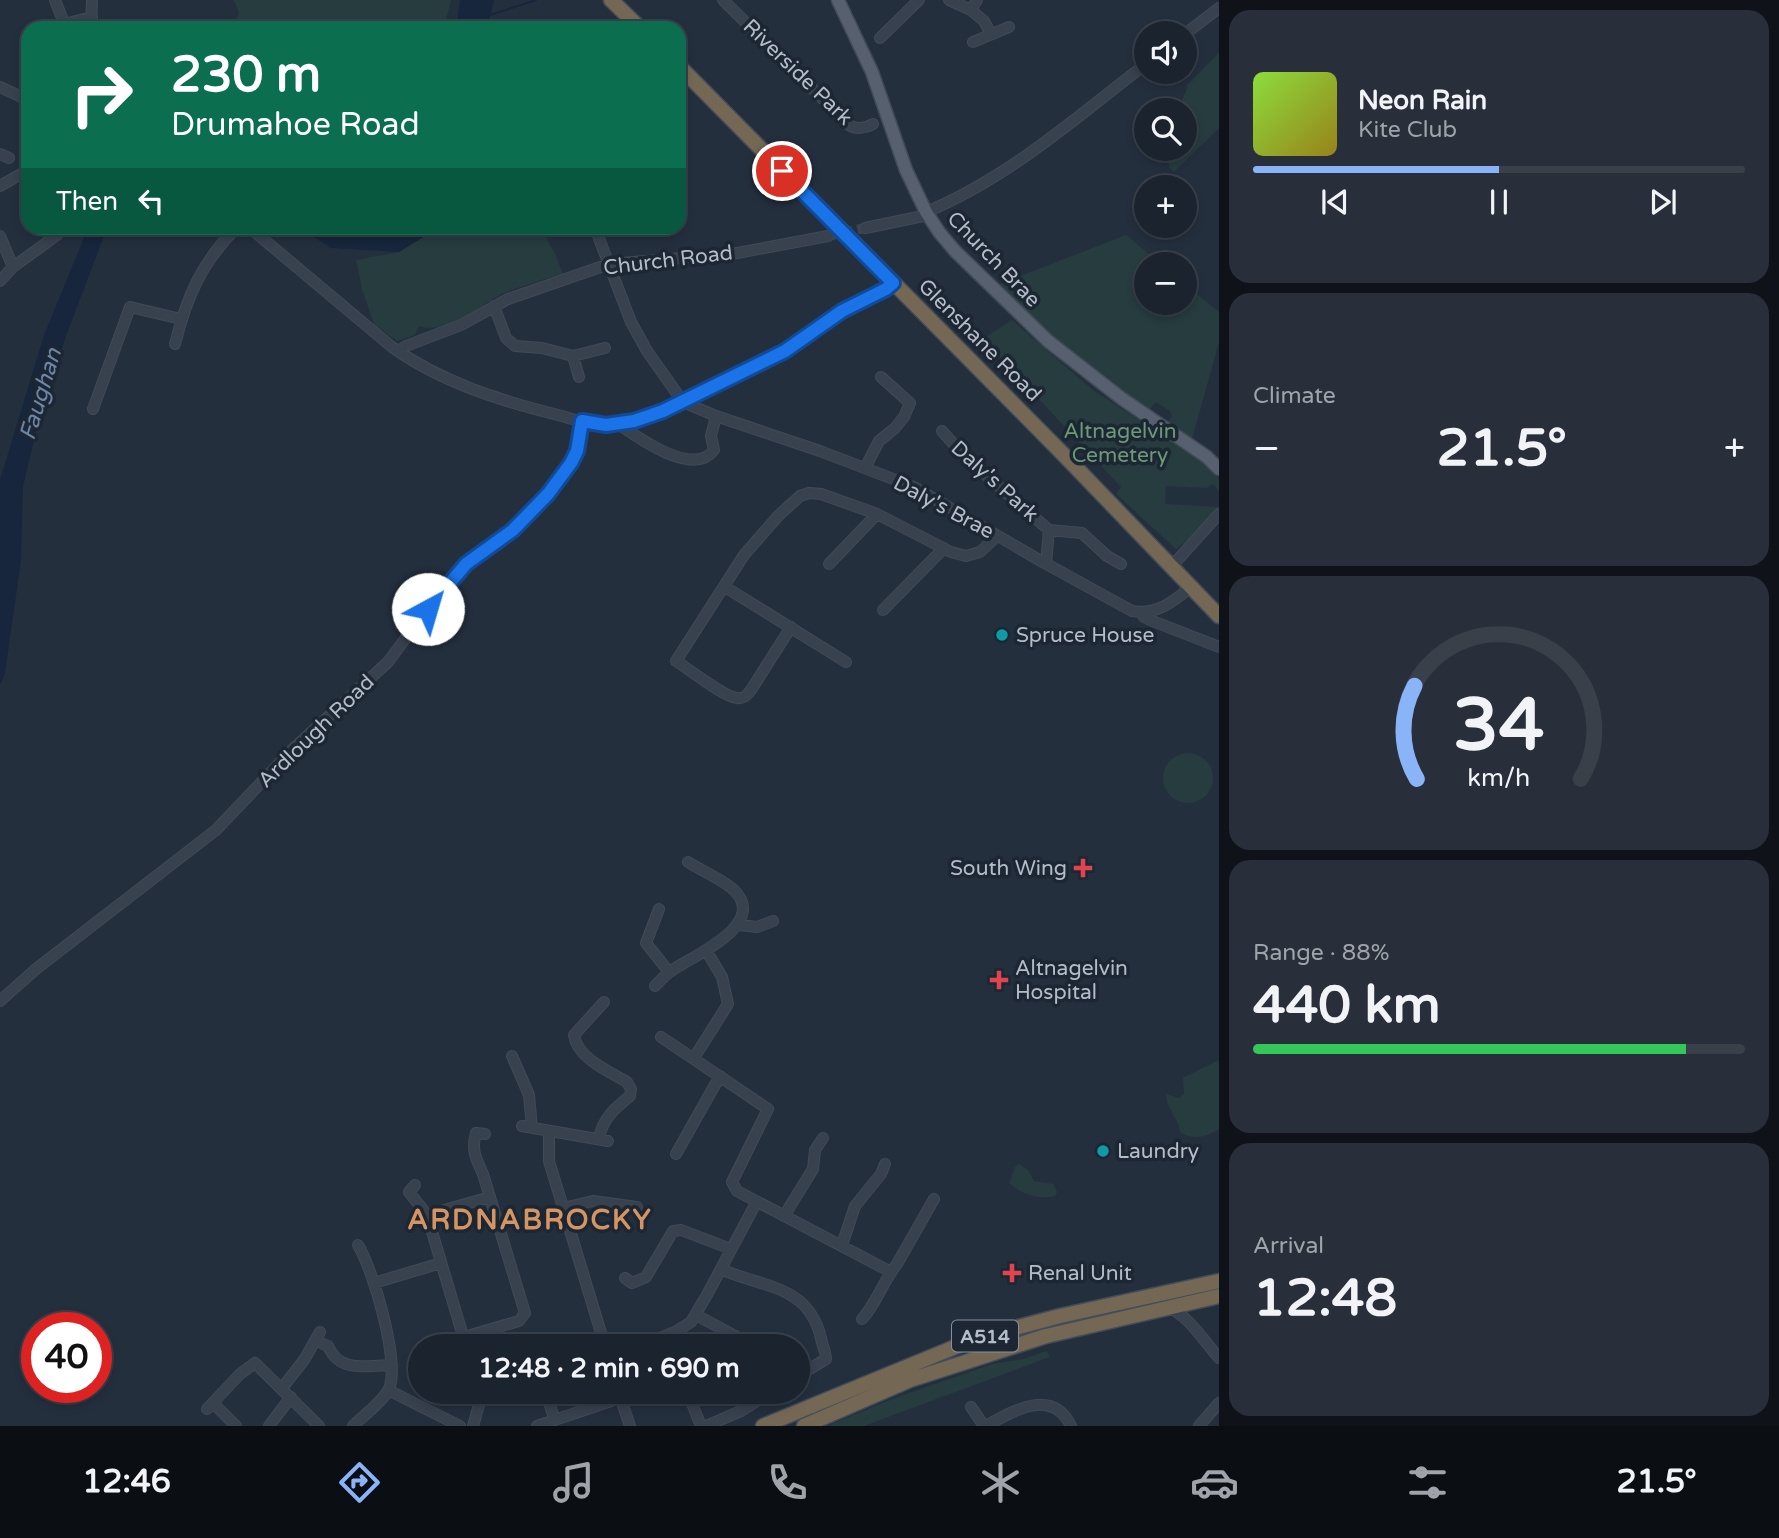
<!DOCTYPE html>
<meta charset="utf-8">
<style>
body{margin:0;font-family:"Varela Round",sans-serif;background:#282f3a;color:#f1f3f6;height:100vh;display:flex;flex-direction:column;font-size:26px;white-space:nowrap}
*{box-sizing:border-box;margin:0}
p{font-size:23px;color:#a0a4aa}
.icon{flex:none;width:38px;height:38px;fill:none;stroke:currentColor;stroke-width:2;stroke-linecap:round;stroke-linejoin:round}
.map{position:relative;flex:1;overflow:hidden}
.drawer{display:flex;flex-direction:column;gap:10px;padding:10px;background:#0f1319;width:560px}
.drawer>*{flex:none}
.top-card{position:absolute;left:21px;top:21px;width:665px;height:214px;border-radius:21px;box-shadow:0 4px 10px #0003,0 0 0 2px #39404a;background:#0b6e4f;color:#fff;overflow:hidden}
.fabs{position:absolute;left:1134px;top:21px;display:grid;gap:14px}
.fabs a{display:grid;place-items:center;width:63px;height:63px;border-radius:50%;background:#1b232e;box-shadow:0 4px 10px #0003,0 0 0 2px #39404a;font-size:35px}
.speed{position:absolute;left:21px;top:1312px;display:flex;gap:14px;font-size:35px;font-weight:700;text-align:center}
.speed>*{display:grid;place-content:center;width:91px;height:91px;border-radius:50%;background:#1b232e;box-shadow:0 4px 10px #0003,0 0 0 2px #39404a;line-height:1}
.speed .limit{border:10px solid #d22;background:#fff;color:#111}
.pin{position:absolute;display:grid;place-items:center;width:60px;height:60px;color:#fff;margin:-30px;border:4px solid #fff;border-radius:50%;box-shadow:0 2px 7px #0007}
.me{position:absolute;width:77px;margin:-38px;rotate:39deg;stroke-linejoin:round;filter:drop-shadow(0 0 5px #0008)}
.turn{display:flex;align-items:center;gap:24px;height:147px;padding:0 35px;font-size:32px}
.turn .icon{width:91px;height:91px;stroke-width:2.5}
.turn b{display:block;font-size:49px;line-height:60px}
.then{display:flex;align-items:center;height:66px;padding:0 35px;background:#0003;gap:14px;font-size:26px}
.big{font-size:52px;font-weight:700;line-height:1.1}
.drawer .tile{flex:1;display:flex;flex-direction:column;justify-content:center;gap:10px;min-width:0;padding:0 24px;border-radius:21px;background:#282f3a}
.drawer .dial{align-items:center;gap:0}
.dial svg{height:182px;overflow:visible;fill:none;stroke:#39404a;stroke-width:7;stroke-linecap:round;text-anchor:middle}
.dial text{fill:#f1f3f6;stroke:none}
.song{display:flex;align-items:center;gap:21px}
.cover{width:84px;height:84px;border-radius:10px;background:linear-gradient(135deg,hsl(90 70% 55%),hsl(50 70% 35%))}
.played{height:7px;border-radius:4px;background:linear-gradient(90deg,#8ab4f8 50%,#39404a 50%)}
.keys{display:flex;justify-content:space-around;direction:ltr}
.heat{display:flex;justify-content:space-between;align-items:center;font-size:38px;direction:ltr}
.charge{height:10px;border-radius:5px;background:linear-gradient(90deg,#34c759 88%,#39404a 0)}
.trip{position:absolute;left:408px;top:1334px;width:402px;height:70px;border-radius:35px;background:#1b232e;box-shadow:0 4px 10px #0003,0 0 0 2px #39404a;font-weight:700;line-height:70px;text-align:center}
.dock{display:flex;height:112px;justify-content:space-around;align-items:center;background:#0b0e12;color:#a0a4aa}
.dock .icon{width:49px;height:49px}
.dock .active{color:#8ab4f8}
.dock b{font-size:32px;color:#f1f3f6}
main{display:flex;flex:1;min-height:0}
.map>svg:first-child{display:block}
</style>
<main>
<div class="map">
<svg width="1219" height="1426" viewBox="0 0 1219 1426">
<rect width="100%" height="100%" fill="#242f3e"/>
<path fill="#263c3f" d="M234,0H451L444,28H231L239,13Z
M1219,53V128L1174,172L1169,167V149H1185V110H1175C1180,102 1187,94 1187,85Z
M434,228H541L556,256L563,274C543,280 523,285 504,293C481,304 445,336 419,326L415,335L397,341L374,324L362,289L356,260L399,252L433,231Z
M1126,235L1161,264H1146V303H1185V284L1219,312V342L1192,439L1168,422L1172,416L1170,411L1156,402L1149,410L1023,313L997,285Z
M1012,320L1093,390L1199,459L1219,479V491L1213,484L1207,488L1166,486L1165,504L1219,507L1192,537L1176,549L1116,494L1121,487L983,339Z
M1163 778a25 25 0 1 1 50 0a25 25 0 1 1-50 0Z
M1219,1060V1129C1206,1137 1194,1141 1180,1132C1178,1117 1166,1108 1166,1094L1179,1098L1184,1094L1183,1078Z
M1019,1164L1028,1170L1034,1181L1053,1184L1057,1192L1055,1196C1039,1200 1021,1194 1009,1183L1015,1167Z
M1047,1351L1050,1357L864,1426H827L892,1399L992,1364L1023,1359Z"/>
<path fill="#17263c" d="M460,0H494L487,28H456Z
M88,228H107L66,336L38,423L23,487L21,560L5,673L0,685V480L44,335Z
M300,228H352C362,232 418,227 434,228L433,231L399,252L331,248Z"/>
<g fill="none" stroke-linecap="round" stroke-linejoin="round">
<path stroke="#17263c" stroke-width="2" d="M490,15L536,0"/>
<path stroke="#3a4453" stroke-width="10" stroke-dasharray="10 5" stroke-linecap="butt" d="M828,236L865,228"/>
<g stroke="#414a57" stroke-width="12">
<path id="minor" d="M55,0L66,28
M723,0L849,125C856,130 866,128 873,124
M949,0L971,10L977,0
M971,10L984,21L991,34
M64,24L92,17
M91,28L92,0
M1185,34L1219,8
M880,38L919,0
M973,42L1009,27
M0,87L28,100
M0,154L9,158
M0,186L28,170
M926,212C1009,178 1076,117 1146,64
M250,228L392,347C441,382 501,401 558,415C573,419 590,425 605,425C637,426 668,409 695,396C741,374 784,351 825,323C846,308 874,300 893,283
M595,228L631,322L647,351L683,402L716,416L820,451L914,487L1041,561L1132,611C1157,615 1173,602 1191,587
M865,228L928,215
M0,236L13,267
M0,281L13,267L57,235
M494,306L506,338L515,346L542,348L573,356L605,348
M175,344C187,296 201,264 236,228
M398,351L406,346L461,325L508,299L609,264L732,254L828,236
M573,356L579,377
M93,409L130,307L181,319
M617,423C637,437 693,478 714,450L711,436L716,416
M942,431L964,456L1049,530L1046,564
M865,468L879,441L895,428L904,417L910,403L881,377
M1049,530L1082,533L1107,556L1121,564
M829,564L877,514
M1171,567L1219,514
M725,587L846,662
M883,610L944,548
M1144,613V617L1150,620L1219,647
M791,627L751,690C747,695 744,699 737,698C724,697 689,669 676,661L744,555L779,515L800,496L809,493L821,494L877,514L951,552L966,556L980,552L997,536
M659,909L646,943L669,972
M739,925L757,927L773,921
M655,986C660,981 665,975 671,971C692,956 769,925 734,890C722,879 702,871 688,862
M0,1001L36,969L216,830L293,749L388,662L437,596L466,564L513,530L548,494L571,463L577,451L582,421
M661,1037L768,1109L732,1182L737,1191L891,1272
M512,1056L529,1095L532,1128
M694,1058L728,1004L722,977L706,950
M522,1126L608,1141
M549,1131V1161L605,1346
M599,1139C602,1119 615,1108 630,1096L631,1089L627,1082C608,1071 577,1058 574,1035L604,1002
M676,1154L720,1076
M415,1185L409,1192L427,1215L466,1346
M563,1208L593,1201L637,1207
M427,1215L490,1197
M784,1216L813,1169L815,1150L823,1138
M842,1245L855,1206L881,1174L885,1164
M721,1269C762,1288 808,1284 821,1338C822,1345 826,1352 826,1359L798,1376
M625,1278L632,1283L646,1277L673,1231L681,1230L731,1249
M374,1283L441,1263
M1168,1307C1190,1317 1203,1340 1219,1358
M696,1315L739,1338
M862,1319C877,1303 883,1281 897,1264L934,1199
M464,1337L519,1321L525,1313L483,1174C476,1159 471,1150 476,1133L485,1134
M323,1344L328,1346C340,1374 367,1365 392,1365
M638,1346L675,1332L691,1322L708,1293L756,1203
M282,1388L304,1360L320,1332
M388,1390L460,1426
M549,1391V1403L555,1420
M618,1391L630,1426
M687,1391L701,1426
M213,1403L236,1426
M971,1407L984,1426
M207,1409L240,1374L255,1363L319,1426
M269,1426L291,1397
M353,1426C364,1415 380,1404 388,1391C402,1367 373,1269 358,1245
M473,1426L479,1405L478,1391
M537,1426L620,1398
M706,1426L741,1411L773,1391
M986,1426C1013,1411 1052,1387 1071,1426
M1199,1426L1219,1403"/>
</g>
<g stroke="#414a57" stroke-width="15">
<path id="major" d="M838,0L872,72L906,170L926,212L939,232L955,251L1048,341L1121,398L1207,457L1219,469"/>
</g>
<g stroke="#434c59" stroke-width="17">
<path id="highway" d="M611,0L640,28
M679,66L1062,453L1219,616
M763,1426L977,1338L1060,1316L1219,1281
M804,1426L910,1380L1046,1336L1219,1296"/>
</g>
<use href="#minor" stroke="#38414e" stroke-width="10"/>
<use href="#major" stroke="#56606e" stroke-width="12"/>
<use href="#highway" stroke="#746855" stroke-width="14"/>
</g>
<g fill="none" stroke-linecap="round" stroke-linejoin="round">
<g stroke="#114b97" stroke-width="18">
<path id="route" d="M428,609L466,564L513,530L548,494L571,463L577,451L582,421L606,425L634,421L663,411L785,351L842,311L886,289L893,283L782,171"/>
</g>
<use href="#route" stroke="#1a73e8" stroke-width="12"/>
</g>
<g fill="#0f9aa8" stroke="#1d2633" stroke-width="2.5">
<circle cx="1002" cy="635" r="7"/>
<circle cx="1103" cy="1151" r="7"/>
</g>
<g fill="#e0444e" stroke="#1d2633" stroke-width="2.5">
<path d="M1079.5 857.5h7v7h7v7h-7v7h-7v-7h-7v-7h7z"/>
<path d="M995.5 969.5h7v7h7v7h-7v7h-7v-7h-7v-7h7z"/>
<path d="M1008.5 1262.5h7v7h7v7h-7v7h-7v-7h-7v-7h7z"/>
</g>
<g text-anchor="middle" stroke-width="7" stroke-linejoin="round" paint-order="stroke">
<rect fill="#1d2633" stroke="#878f9c" stroke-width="2" x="952" y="1320.5" width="66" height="31" rx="5"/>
<g font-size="19" font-weight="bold" fill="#b4bcc9">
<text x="985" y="1343">A514</text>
</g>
<g font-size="21" fill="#b4bcc9" stroke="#1d2633">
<text transform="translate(798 72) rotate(44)" y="7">Riverside Park</text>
<text transform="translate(994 259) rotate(46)" y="7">Church Brae</text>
<text transform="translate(668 260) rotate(-7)" y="7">Church Road</text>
<text transform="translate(980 340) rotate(45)" y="7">Glenshane Road</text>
<text transform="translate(995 481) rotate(42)" y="7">Daly's Park</text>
<text transform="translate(944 507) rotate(28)" y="7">Daly's Brae</text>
<text transform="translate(316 731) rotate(-44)" y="7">Ardlough Road</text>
</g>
<g font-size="21" fill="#6b9a76" stroke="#1d2633">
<text x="1120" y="438">Altnagelvin<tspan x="1120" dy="24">Cemetery</tspan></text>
</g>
<g font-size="21" fill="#b4bcc9" stroke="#1d2633" text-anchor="start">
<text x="1016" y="642">Spruce House</text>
<text x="1067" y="875" text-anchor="end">South Wing</text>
<text x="1015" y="975">Altnagelvin<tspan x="1015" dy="24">Hospital</tspan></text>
<text x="1117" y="1158">Laundry</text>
<text x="1028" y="1280">Renal Unit</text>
</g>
<g font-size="23" font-style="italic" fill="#6d86a8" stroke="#1d2633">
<text transform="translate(40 394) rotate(-73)" y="8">Faughan</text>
</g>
<g font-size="28" font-weight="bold" letter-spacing="2" fill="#d59563" stroke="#1d2633">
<text x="530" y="1229">ARDNABROCKY</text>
</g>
</g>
</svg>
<div class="fabs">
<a><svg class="icon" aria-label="sound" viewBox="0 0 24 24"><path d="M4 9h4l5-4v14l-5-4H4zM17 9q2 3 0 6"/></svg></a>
<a><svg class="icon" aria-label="search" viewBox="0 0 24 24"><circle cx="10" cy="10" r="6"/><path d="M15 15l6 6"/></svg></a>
<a>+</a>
<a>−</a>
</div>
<div class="speed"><div class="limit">40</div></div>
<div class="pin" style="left:782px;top:171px;background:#d93025"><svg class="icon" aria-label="arrive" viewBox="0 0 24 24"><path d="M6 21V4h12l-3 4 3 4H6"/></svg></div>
<svg class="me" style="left:428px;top:609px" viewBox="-20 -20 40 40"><circle r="19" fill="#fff"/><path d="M0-13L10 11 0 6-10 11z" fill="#1a73e8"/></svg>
<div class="trip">12:48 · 2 min · 690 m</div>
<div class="top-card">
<div class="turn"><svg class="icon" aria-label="right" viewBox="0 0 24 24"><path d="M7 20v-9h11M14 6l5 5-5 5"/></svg><div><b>230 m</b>Drumahoe Road</div></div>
<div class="then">Then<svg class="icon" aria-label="left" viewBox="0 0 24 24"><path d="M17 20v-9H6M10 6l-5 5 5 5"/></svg></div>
</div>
</div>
<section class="drawer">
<div class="tile">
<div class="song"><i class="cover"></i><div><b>Neon Rain</b><p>Kite Club</p></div></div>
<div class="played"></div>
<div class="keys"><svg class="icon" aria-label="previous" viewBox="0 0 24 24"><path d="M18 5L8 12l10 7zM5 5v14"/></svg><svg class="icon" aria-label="pause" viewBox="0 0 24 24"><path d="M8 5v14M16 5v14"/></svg><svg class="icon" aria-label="next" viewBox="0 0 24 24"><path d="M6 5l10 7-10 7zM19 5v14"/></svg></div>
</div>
<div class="tile"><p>Climate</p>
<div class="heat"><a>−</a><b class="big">21.5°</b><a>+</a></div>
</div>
<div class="tile dial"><svg viewBox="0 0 100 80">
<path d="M14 69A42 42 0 1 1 86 69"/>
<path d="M14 69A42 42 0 0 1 13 28" stroke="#8ab4f8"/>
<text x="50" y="56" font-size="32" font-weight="700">34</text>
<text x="50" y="72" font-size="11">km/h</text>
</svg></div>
<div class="tile"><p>Range · 88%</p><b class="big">440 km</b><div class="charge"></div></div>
<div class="tile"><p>Arrival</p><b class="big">12:48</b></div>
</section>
</main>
<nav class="dock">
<b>12:46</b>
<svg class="icon active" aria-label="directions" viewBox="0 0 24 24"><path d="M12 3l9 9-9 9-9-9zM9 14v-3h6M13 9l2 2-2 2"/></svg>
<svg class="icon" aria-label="music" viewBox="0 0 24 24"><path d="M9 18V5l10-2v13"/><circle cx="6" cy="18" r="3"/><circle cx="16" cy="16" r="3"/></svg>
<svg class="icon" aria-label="phone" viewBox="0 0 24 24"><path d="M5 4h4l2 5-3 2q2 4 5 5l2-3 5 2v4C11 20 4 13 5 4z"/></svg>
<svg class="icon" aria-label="climate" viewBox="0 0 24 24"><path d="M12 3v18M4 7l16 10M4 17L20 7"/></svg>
<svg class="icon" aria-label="car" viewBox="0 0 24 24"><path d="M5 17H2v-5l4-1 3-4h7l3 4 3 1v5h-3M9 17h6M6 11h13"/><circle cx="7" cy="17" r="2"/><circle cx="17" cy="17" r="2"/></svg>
<svg class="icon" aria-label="filters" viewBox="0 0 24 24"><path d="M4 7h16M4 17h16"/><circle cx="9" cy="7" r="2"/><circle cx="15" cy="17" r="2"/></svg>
<b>21.5°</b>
</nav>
